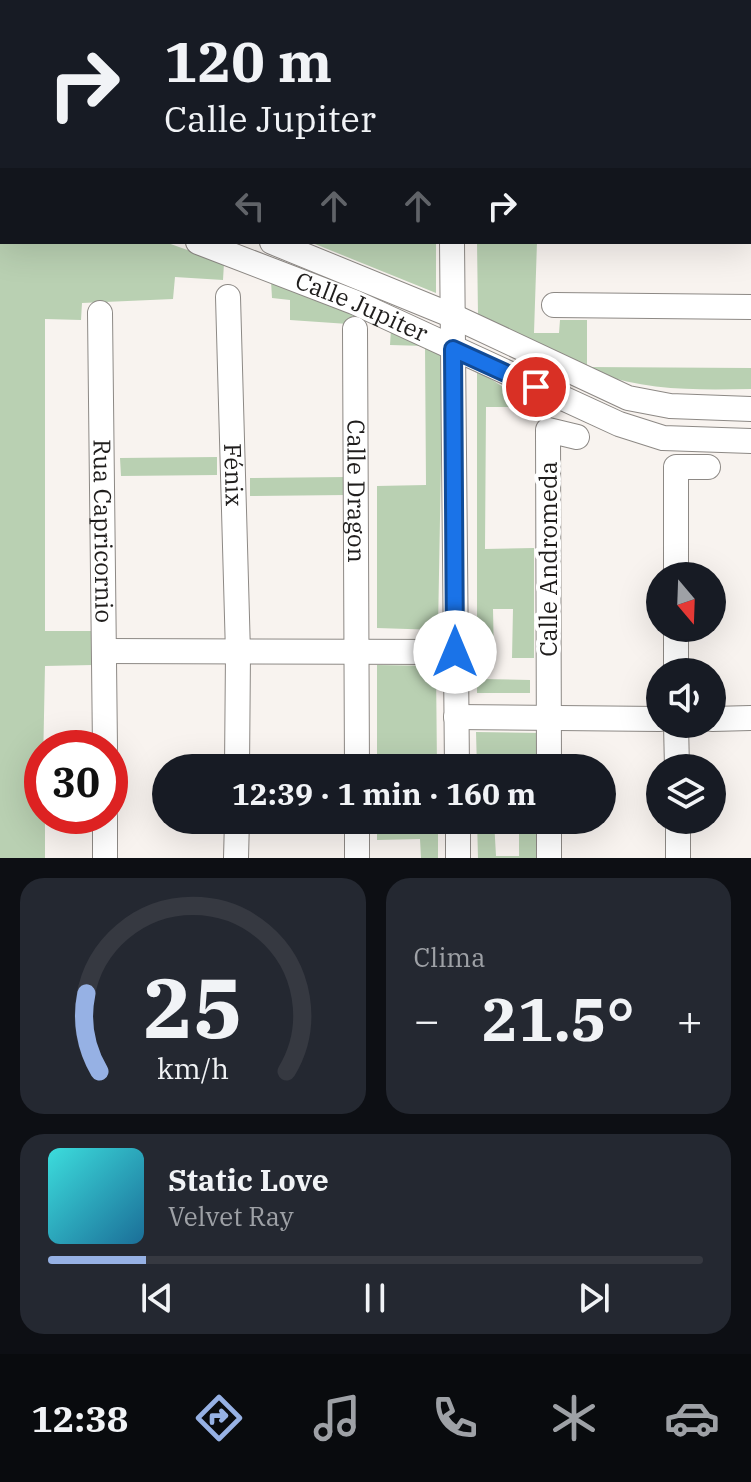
<!DOCTYPE html>
<html lang="es">
<meta charset="utf-8">
<style>
body{margin:0;font-family:"IBM Plex Serif",serif;background:#242831;color:#f1f3f6;height:100vh;display:flex;flex-direction:column;font-size:30px;white-space:nowrap}
*{box-sizing:border-box;margin:0}
p{font-size:26px;color:#9ea1a6}
.icon{flex:none;width:44px;height:44px;fill:none;stroke:currentColor;stroke-width:2;stroke-linecap:round;stroke-linejoin:round}
.map{position:relative;height:858px;overflow:hidden}
.details{display:flex;flex-direction:column;gap:20px;padding:20px;background:#0d0f14;flex:1}
.details>*{flex:none}
.banner{position:absolute;left:0px;top:0px;width:752px;height:244px;box-shadow:0 8px 32px #0002;background:#171b24;color:#f1f3f6;overflow:hidden}
.needle{width:52px;rotate:161deg}
.tools{position:absolute;left:646px;top:562px;display:grid;gap:16px}
.tools a{display:grid;place-items:center;width:80px;height:80px;border-radius:50%;background:#171b24;box-shadow:0 8px 32px #0002;font-size:40px}
.speed{position:absolute;left:24px;top:730px;display:flex;gap:16px;font-size:40px;font-weight:700;text-align:center}
.speed>*{display:grid;place-content:center;width:104px;height:104px;border-radius:50%;background:#171b24;box-shadow:0 8px 32px #0002;line-height:1}
.speed .limit{border:12px solid #d22;background:#fff;color:#111}
.pin{position:absolute;display:grid;place-items:center;width:68px;height:68px;color:#fff;margin:-34px;border:4px solid #fff;border-radius:50%;box-shadow:0 2px 8px #0007}
.me{position:absolute;width:88px;margin:-44px;rotate:0deg;stroke-linejoin:round;filter:drop-shadow(0 0 6px #0008)}
.turn{display:flex;align-items:center;gap:28px;height:168px;padding:0 32px;font-size:36px}
.turn .icon{width:104px;height:104px;stroke-width:2.5}
.turn b{display:block;font-size:56px;line-height:68px}
.lanes{display:flex;align-items:center;height:76px;padding:0 32px;background:#0003;justify-content:center;gap:40px;direction:ltr}
.lanes .off{opacity:.35}
.big{font-size:60px;font-weight:800;line-height:1.1}
.details .tile{flex:1;display:flex;flex-direction:column;justify-content:center;gap:12px;min-width:0;padding:0 28px;border-radius:24px;background:#242831}
.details .dial{align-items:center;gap:0}
.dial svg{height:208px;overflow:visible;fill:none;stroke:#363941;stroke-width:7;stroke-linecap:round;text-anchor:middle}
.dial text{fill:#f1f3f6;stroke:none}
.song{display:flex;align-items:center;gap:24px}
.cover{width:96px;height:96px;border-radius:12px;background:linear-gradient(135deg,hsl(180 70% 55%),hsl(200 70% 35%))}
.played{height:8px;border-radius:4px;background:linear-gradient(90deg,#96b1e4 15%,#363941 15%)}
.keys{display:flex;justify-content:space-around;direction:ltr}
.heat{display:flex;justify-content:space-between;align-items:center;font-size:44px;direction:ltr}
.details .tiles{flex:1;display:grid;gap:20px;grid-template-columns:1fr 1fr}
.tile:last-child{grid-column:span 2}
.trip{position:absolute;left:152px;top:754px;width:464px;height:80px;border-radius:40px;background:#171b24;box-shadow:0 8px 32px #0002;font-weight:800;line-height:80px;text-align:center}
.dock{display:flex;height:128px;justify-content:space-around;align-items:center;background:#090b0e;color:#9ea1a6}
.dock .icon{width:56px;height:56px}
.dock .active{color:#96b1e4}
.dock b{font-size:36px;color:#f1f3f6}
.map>svg:first-child{display:block}
</style>
<div class="map">
<svg width="751" height="858" viewBox="0 0 751 858">
<rect width="100%" height="100%" fill="#f8f3ef"/>
<path fill="#b9d0b2" d="M0,197L2,242H165L224,263L223,280L175,277L173,299L82,303L81,320L45,319V631H94L93,665L45,666L42,816H45V858H0Z
M310,242H436V293Z
M477,242H537L534,333H559L560,320H587V367L751,368V389C699,390 647,391 598,373L478,315Z
M271,281L353,315L348,324L290,320V300L272,298Z
M391,329L443,352L438,630L377,628V486L426,485L425,346L390,345Z
M477,370L534,407H486L485,549L534,548V658H512L513,609H493L494,659H482V679L530,680V693H477Z
M217,457V475L121,476L120,458Z
M346,477V495L250,496V478Z
M377,665L436,666L437,768H377Z
M476,732L541,733L540,768H477Z
M377,820H438V858H421L420,839L377,840Z
M477,820H494L496,856H519V820H541V858H478Z"/>
<g fill="none" stroke-linecap="round" stroke-linejoin="round">
<g stroke="#8d8985" stroke-width="26">
<g id="minor">
<path d="M452,0V2"/>
<path d="M49,2V0"/>
<path d="M750,51H751"/>
<path d="M0,161H2"/>
<path d="M750,183H751"/>
<path d="M0,184H2"/>
<path id="s1" d="M198,242L354,302L619,424L663,438L751,441"/>
<path d="M272,242L453,316L628,398L670,406L751,409"/>
<path d="M452,242L457,768"/>
<path id="s2" d="M228,297L238,653L237,768"/>
<path d="M554,305L751,307"/>
<path id="s3" d="M100,313L105,748"/>
<path id="s4" d="M355,329L357,768"/>
<path d="M676,576V467H708"/>
<path d="M676,628V672"/>
<path d="M105,651L455,652"/>
<path d="M456,717L660,719"/>
<path d="M712,719L751,718"/>
<path d="M676,724L677,768"/>
<path d="M549,768L548,430L577,437"/>
<path d="M105,816V858"/>
<path d="M357,820V858"/>
<path d="M458,820V858"/>
<path d="M549,820V858"/>
<path d="M678,820V858"/>
<path d="M236,858L237,820"/>
</g>
</g>
<use href="#minor" stroke="#fff" stroke-width="24"/>
</g>
<g fill="none" stroke-linecap="round" stroke-linejoin="round">
<g stroke="#114b97" stroke-width="20">
<path id="route" d="M455,652L453,349L536,387"/>
</g>
<use href="#route" stroke="#1a73e8" stroke-width="14"/>
</g>
<g text-anchor="middle" stroke-width="8" stroke-linejoin="round" paint-order="stroke">
<g font-size="24" fill="#1f1d1c" stroke="#fff">
<text dy="8" stroke="none"><textPath href="#s1" startOffset="176">Calle Jupiter</textPath></text>
<text dy="8" stroke="none"><textPath href="#s2" startOffset="178">Fénix</textPath></text>
<text dy="8" stroke="none"><textPath href="#s4" startOffset="162">Calle Dragon</textPath></text>
<text dy="8" stroke="none"><textPath href="#s3" startOffset="218">Rua Capricornio</textPath></text>
<text transform="translate(549 559) rotate(-90)" y="8">Calle Andromeda</text>
</g>
</g>
</svg>
<div class="tools">
<a><svg class="needle" viewBox="-14 -14 28 28"><path d="M0-13l5 13h-10z" fill="#e53935"/><path d="M0 13l5-13h-10z" fill="#9ea1a6"/></svg></a>
<a><svg class="icon" aria-label="sound" viewBox="0 0 24 24"><path d="M4 9h4l5-4v14l-5-4H4zM17 9q2 3 0 6"/></svg></a>
<a><svg class="icon" aria-label="layers" viewBox="0 0 24 24"><path d="M12 4l9 5-9 5-9-5zM3 14l9 5 9-5"/></svg></a>
</div>
<div class="speed"><div class="limit">30</div></div>
<div class="pin" style="left:536px;top:387px;background:#d93025"><svg class="icon" aria-label="arrive" viewBox="0 0 24 24"><path d="M6 21V4h12l-3 4 3 4H6"/></svg></div>
<svg class="me" style="left:455px;top:652px" viewBox="-20 -20 40 40"><circle r="19" fill="#fff"/><path d="M0-13L10 11 0 6-10 11z" fill="#1a73e8"/></svg>
<div class="trip">12:39 · 1 min · 160 m</div>
<div class="banner">
<div class="turn"><svg class="icon" aria-label="right" viewBox="0 0 24 24"><path d="M7 20v-9h11M14 6l5 5-5 5"/></svg><div><b>120 m</b>Calle Jupiter</div></div>
<div class="lanes"><svg class="icon off" aria-label="left" viewBox="0 0 24 24"><path d="M17 20v-9H6M10 6l-5 5 5 5"/></svg><svg class="icon off" aria-label="ahead" viewBox="0 0 24 24"><path d="M12 20V5M6 11l6-6 6 6"/></svg><svg class="icon off" aria-label="ahead" viewBox="0 0 24 24"><path d="M12 20V5M6 11l6-6 6 6"/></svg><svg class="icon" aria-label="right" viewBox="0 0 24 24"><path d="M7 20v-9h11M14 6l5 5-5 5"/></svg></div>
</div>
</div>
<section class="details">
<div class="tiles">
<div class="tile dial"><svg viewBox="0 0 100 80">
<path d="M14 69A42 42 0 1 1 86 69"/>
<path d="M14 69A42 42 0 0 1 9 39" stroke="#96b1e4"/>
<text x="50" y="56" font-size="32" font-weight="700">25</text>
<text x="50" y="72" font-size="11">km/h</text>
</svg></div>
<div class="tile"><p>Clima</p>
<div class="heat"><a>−</a><b class="big">21.5°</b><a>+</a></div>
</div>
<div class="tile">
<div class="song"><i class="cover"></i><div><b>Static Love</b><p>Velvet Ray</p></div></div>
<div class="played"></div>
<div class="keys"><svg class="icon" aria-label="previous" viewBox="0 0 24 24"><path d="M18 5L8 12l10 7zM5 5v14"/></svg><svg class="icon" aria-label="pause" viewBox="0 0 24 24"><path d="M8 5v14M16 5v14"/></svg><svg class="icon" aria-label="next" viewBox="0 0 24 24"><path d="M6 5l10 7-10 7zM19 5v14"/></svg></div>
</div>
</div>
</section>
<nav class="dock">
<b>12:38</b>
<svg class="icon active" aria-label="directions" viewBox="0 0 24 24"><path d="M12 3l9 9-9 9-9-9zM9 14v-3h6M13 9l2 2-2 2"/></svg>
<svg class="icon" aria-label="music" viewBox="0 0 24 24"><path d="M9 18V5l10-2v13"/><circle cx="6" cy="18" r="3"/><circle cx="16" cy="16" r="3"/></svg>
<svg class="icon" aria-label="phone" viewBox="0 0 24 24"><path d="M5 4h4l2 5-3 2q2 4 5 5l2-3 5 2v4C11 20 4 13 5 4z"/></svg>
<svg class="icon" aria-label="climate" viewBox="0 0 24 24"><path d="M12 3v18M4 7l16 10M4 17L20 7"/></svg>
<svg class="icon" aria-label="car" viewBox="0 0 24 24"><path d="M5 17H2v-5l4-1 3-4h7l3 4 3 1v5h-3M9 17h6M6 11h13"/><circle cx="7" cy="17" r="2"/><circle cx="17" cy="17" r="2"/></svg>
</nav>
